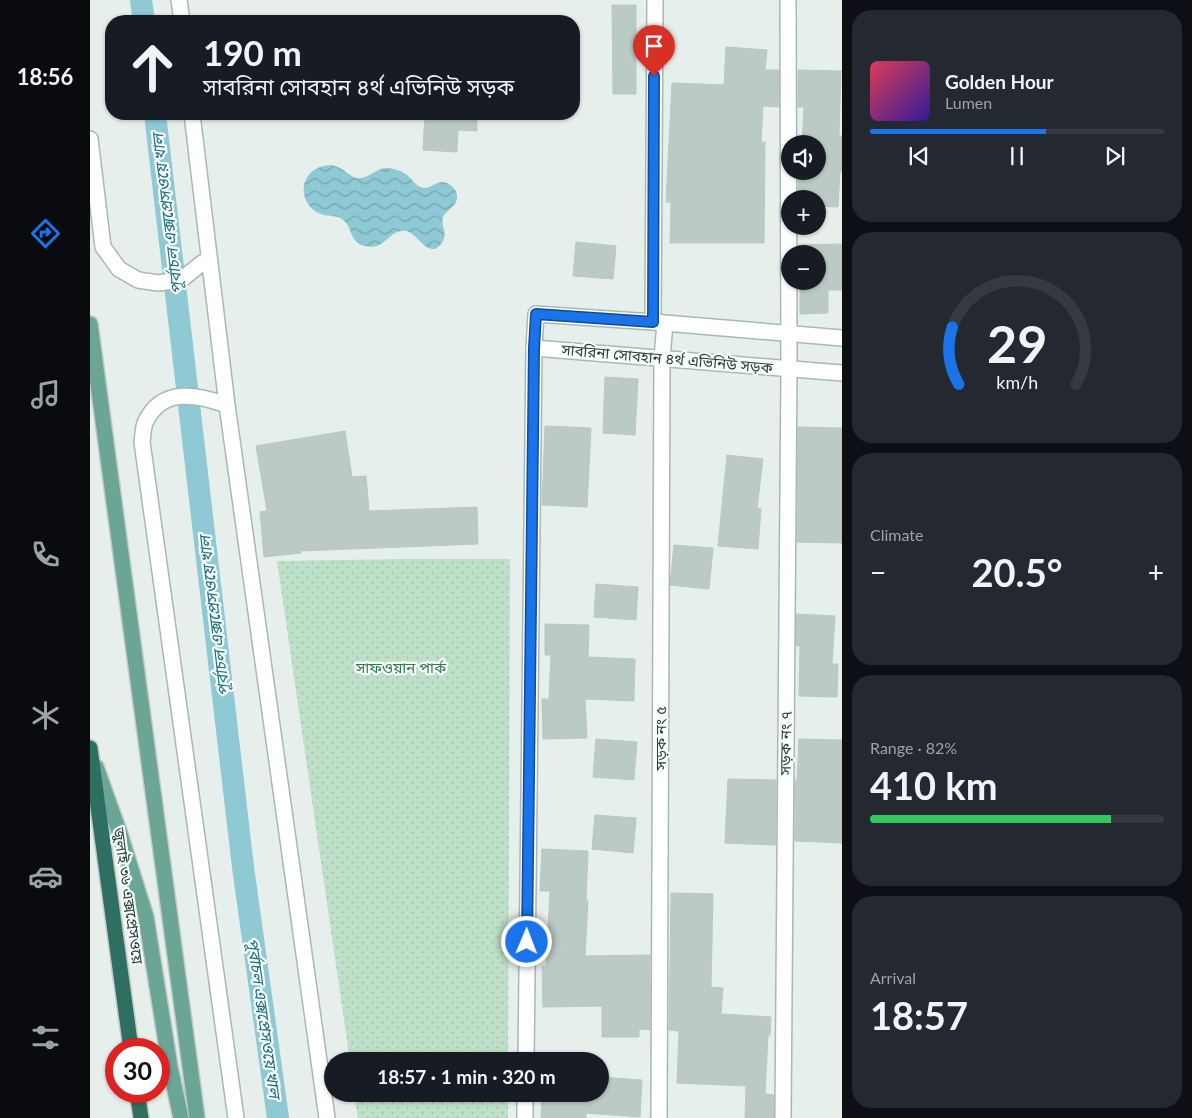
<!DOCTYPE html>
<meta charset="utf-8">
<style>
body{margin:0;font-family:Lato,"Noto Sans Bengali",sans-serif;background:#242831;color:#f1f3f6;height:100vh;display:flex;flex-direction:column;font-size:19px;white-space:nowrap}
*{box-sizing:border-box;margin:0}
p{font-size:16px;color:#9ea1a6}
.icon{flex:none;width:28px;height:28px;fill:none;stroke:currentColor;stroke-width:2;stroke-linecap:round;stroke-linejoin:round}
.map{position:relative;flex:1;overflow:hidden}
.drawer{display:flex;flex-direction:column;gap:10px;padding:10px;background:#0d0f14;width:350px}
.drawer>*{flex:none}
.top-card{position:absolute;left:15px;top:15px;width:475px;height:105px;border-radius:20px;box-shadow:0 1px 4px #0004;background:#171b24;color:#f1f3f6;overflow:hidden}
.fabs{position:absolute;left:691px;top:135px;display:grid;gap:10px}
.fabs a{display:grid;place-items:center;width:45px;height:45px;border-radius:50%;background:#171b24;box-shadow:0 1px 4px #0004;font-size:25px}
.speed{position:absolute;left:15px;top:1038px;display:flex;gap:10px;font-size:25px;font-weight:700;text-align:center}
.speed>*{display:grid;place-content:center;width:65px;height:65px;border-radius:50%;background:#171b24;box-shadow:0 1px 4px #0004;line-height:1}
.speed .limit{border:8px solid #d22;background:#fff;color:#111}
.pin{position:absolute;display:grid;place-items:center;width:42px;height:42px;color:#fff;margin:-51px -21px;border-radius:50% 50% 50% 0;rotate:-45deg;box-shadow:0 0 5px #0007}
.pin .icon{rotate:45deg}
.me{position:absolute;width:55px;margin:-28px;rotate:1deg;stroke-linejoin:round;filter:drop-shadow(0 0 4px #0008)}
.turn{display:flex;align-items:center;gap:18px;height:105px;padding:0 15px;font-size:22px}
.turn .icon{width:65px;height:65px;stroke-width:2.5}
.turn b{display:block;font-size:35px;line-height:42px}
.big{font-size:38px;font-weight:700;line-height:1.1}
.drawer .card{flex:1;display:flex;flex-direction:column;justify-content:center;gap:8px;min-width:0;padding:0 18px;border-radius:20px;background:#242831}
.drawer .dial{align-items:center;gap:0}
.dial svg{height:130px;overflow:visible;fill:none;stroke:#363941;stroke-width:7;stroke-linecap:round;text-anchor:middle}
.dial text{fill:#f1f3f6;stroke:none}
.song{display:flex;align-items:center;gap:15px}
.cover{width:60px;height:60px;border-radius:8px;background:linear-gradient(135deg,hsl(350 70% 55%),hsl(250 70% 35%))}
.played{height:5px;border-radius:2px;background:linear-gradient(90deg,#1a73e8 60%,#363941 60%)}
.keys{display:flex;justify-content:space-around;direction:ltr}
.heat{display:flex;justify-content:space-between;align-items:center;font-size:28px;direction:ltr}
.charge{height:8px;border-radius:4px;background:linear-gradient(90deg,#34c759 82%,#363941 0)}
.trip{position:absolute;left:234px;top:1052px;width:285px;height:50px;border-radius:25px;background:#171b24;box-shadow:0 1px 4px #0004;font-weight:700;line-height:50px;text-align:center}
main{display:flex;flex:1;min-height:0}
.tab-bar{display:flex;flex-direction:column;width:90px;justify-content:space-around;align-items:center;background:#090b0e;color:#9ea1a6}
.tab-bar .icon{width:35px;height:35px}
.tab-bar .on{color:#1a73e8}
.tab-bar b{font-size:22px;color:#f1f3f6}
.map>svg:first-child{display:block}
</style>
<main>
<nav class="tab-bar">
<b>18:56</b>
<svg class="icon on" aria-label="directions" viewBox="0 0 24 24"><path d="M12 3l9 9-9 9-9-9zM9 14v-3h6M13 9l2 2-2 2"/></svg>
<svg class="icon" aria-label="music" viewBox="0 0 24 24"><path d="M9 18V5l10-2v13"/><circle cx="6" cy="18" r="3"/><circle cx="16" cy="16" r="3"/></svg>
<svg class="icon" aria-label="phone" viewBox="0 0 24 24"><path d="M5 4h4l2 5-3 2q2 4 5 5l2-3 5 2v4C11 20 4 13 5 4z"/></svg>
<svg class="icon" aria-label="climate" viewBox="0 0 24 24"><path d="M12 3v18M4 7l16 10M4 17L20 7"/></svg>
<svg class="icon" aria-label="car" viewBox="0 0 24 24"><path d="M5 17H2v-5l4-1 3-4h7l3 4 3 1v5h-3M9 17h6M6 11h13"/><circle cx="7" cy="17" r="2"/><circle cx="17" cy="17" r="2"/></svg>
<svg class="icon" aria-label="filters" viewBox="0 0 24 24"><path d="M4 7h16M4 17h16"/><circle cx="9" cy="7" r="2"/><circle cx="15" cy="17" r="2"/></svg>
</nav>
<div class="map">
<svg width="752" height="1118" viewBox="0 0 752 1118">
<defs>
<pattern id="park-dots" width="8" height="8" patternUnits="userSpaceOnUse" patternTransform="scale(1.25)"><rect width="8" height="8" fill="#bfe0c8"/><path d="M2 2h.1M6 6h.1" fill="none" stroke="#a4c1ad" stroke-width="1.8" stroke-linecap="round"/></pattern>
<pattern id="water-waves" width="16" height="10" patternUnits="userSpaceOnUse" patternTransform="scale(1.25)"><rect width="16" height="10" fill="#8ec9d4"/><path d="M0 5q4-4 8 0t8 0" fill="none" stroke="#74a5ad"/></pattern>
</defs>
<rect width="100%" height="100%" fill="#e6efeb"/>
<path fill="url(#park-dots)" d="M313,559H420L418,1061H260L187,561Z
M264,1094H418V1118H268Z"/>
<path fill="url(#water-waves)" d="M241,165C254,167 259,177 267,178C277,180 285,169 295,168C305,168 316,172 322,180C325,183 327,186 331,187C339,191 344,182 352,182C363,183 371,194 365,204C362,208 357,211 354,215C349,223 358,232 353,241C340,263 328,233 316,231C298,229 296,251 276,246C258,242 264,228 252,219C246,215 241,217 234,215C218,211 209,194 216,179C222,169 229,166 241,165Z"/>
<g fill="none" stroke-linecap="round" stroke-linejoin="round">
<path stroke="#8ec9d4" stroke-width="22" d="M51,0L54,21
M65,114L153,867L188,1118"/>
</g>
<path fill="#bbcac4" stroke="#b8c9c2" d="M522,5H546V94H523Z
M636,47L677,50L675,70H689V107L673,106L671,142H675L674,243H580L581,202H576L582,83L634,85Z
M708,70L751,71L749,136H752V171H750L748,207L728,206V199H708L709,171H728V144H712L714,107H708Z
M335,114H387V131L368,130L367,152L333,150Z
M486,242L526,246L523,279L483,276Z
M752,244V290H738V313L710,314V281H728V254H709V245Z
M515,377L548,379L545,435L513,433Z
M455,426L501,428L497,507L452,505Z
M708,427L752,428V543L707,542Z
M255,431L262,477L276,476L279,511L387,507L388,544L210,551L211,553L174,557L170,512L177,511L166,446Z
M637,455L673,459L667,508H671L668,549L628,546Z
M584,545L623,548L619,589L580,585Z
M506,584L548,587L546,620L504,617Z
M706,614L745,616L742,664H748L747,697L709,696L710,646H706Z
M455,624L499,625L498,657L545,659L544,701L495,699L497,738L453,739L452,699H459L461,655H455Z
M506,739L547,742L544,780L503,777Z
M709,739L752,740V843L705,841V781H707Z
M638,779L686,780V845L635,843Z
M505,815L546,818L543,853L502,849Z
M452,849L498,851L496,901H498L495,956L560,955V1030L549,1029V1037H512V1006L453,1007L452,966H456L460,891H450Z
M581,893L623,894L621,987L633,988L631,1014L681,1017L680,1035H678L675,1094L684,1095V1118H655L656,1086L587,1083L589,1031L579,1030Z
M510,1077L552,1080L550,1117L496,1113V1118H451L452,1094H510Z"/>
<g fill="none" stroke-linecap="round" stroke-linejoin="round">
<g stroke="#a8b8b2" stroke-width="18">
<path id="street" d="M89,0L92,21
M102,114L137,405L237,1118
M0,139L13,247L29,269L48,280L68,283L91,280L112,263L119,260
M563,322L565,0
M137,405C106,394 71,387 55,423C53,428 53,436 52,442L146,1118
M436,1061L444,348
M435,1118V1094
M569,1118L572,358
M693,1118L699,368L698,0"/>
</g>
<g stroke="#a4bbb3" stroke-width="18">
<path id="secondary" d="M752,338L563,322L446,314L444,348L752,373
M572,358L575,323"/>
</g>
<g stroke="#c2cac8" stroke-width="18">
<path id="primary" d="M0,324L107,1118
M6,767L30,834L56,917L80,1067L91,1118"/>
</g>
<g stroke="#c2cac8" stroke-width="18">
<path id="highway" d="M0,748L41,1049
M47,1091L51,1118"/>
</g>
<use href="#street" stroke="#fff" stroke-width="15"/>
<use href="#secondary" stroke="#fff" stroke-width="15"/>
<use href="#primary" stroke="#6aa596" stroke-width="15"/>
<use href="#highway" stroke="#2f6f62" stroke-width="15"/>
</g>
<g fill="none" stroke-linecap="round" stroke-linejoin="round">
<g stroke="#114b97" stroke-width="12">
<path id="route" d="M437,942L444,348L446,314L563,322L564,76"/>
</g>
<use href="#route" stroke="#1a73e8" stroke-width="9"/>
</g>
<g text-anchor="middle" stroke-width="4.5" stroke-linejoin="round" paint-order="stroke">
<g font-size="15" fill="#24423a" stroke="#f7fbf9">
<text transform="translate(577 359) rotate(5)" y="5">সাবরিনা সোবহান ৪র্থ এভিনিউ সড়ক</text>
<text transform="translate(571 738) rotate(-90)" y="5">সড়ক নং ৫</text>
<text transform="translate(696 743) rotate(-89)" y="5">সড়ক নং ৭</text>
<text transform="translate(38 896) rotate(82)" y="5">জুলাই ৩৬ এক্সপ্রেসওয়ে</text>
</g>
<g font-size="15" fill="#2d7a4b" stroke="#f7fbf9">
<text x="311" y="673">সাফওয়ান পার্ক</text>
</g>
<g font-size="16" font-style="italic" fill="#1c6f80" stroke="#f7fbf9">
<text transform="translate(77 214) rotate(-97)" y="6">পূর্বাচল এক্সপ্রেসওয়ে খাল</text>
<text transform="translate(124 616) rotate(-97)" y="6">পূর্বাচল এক্সপ্রেসওয়ে খাল</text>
<text transform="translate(174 1018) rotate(82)" y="6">পূর্বাচল এক্সপ্রেসওয়ে খাল</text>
</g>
</g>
</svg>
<div class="fabs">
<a><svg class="icon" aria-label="sound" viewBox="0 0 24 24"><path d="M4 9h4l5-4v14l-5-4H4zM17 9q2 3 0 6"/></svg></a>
<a>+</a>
<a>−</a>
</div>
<div class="speed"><div class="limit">30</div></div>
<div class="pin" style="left:564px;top:76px;background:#d93025"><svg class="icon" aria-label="arrive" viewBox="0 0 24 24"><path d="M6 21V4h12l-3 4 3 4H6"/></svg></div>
<svg class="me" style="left:437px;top:942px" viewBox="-20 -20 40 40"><circle r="17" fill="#1a73e8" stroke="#fff" stroke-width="3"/><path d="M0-11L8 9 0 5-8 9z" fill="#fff"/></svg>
<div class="trip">18:57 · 1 min · 320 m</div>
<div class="top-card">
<div class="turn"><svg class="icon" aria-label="ahead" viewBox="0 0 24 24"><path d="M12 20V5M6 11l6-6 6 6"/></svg><div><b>190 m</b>সাবরিনা সোবহান ৪র্থ এভিনিউ সড়ক</div></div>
</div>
</div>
<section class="drawer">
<div class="card">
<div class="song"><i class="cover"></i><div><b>Golden Hour</b><p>Lumen</p></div></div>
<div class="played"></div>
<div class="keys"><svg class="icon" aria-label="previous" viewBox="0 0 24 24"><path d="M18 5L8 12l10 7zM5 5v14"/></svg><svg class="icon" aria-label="pause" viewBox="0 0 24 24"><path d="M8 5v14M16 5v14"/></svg><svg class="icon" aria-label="next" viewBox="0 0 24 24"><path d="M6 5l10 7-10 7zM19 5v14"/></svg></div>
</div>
<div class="card dial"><svg viewBox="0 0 100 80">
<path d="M14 69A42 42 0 1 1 86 69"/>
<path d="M14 69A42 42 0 0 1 10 34" stroke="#1a73e8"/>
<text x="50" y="56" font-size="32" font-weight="700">29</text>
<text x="50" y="72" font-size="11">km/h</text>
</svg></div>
<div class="card"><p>Climate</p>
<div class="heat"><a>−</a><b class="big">20.5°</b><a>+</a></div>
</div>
<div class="card"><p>Range · 82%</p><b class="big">410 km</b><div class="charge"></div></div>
<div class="card"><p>Arrival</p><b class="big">18:57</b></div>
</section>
</main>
